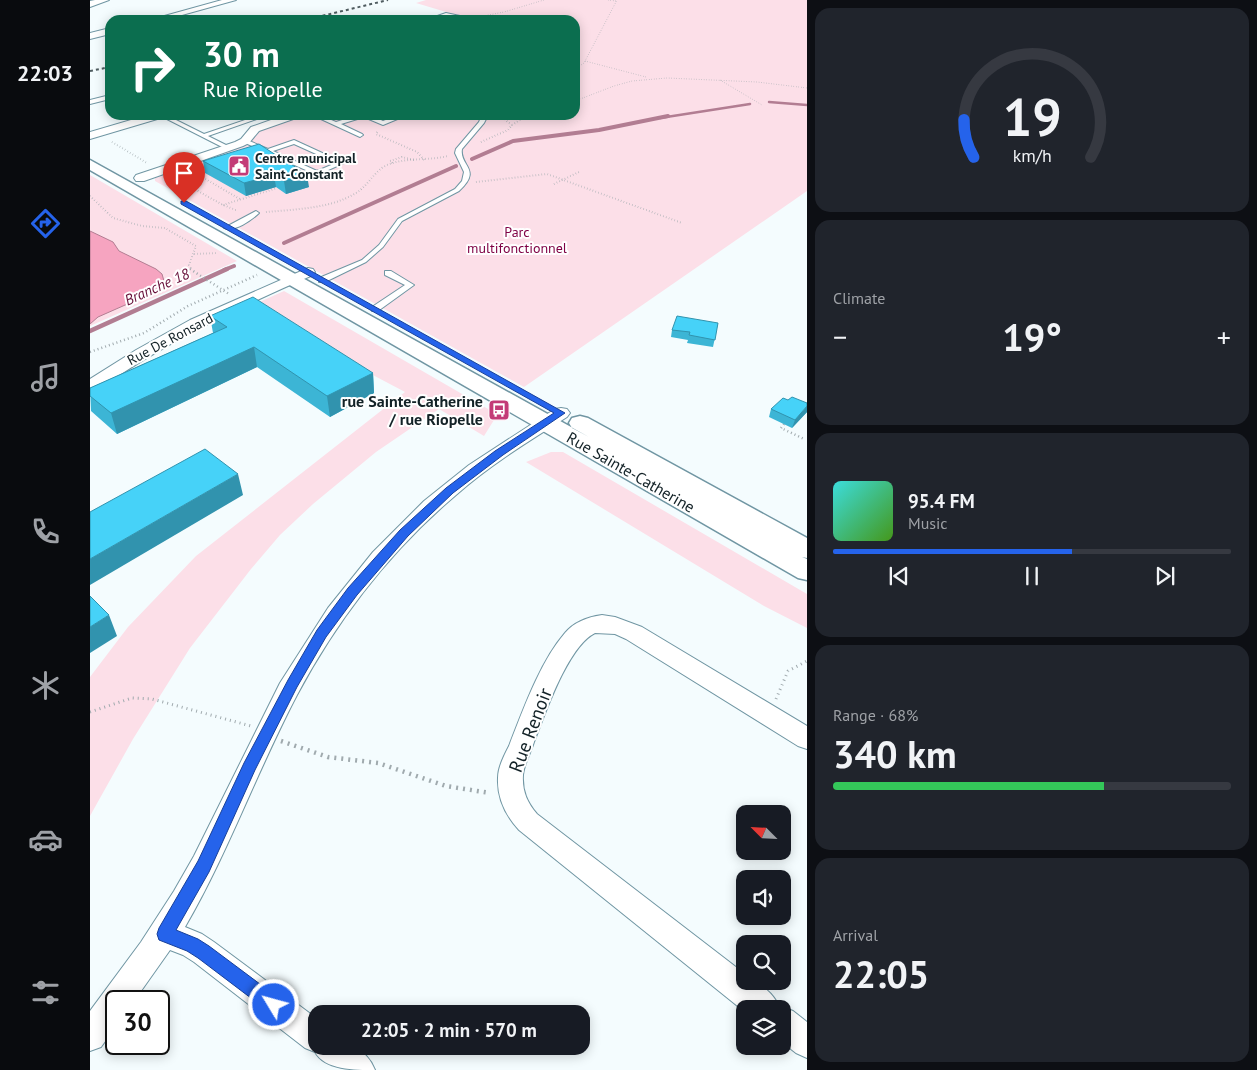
<!DOCTYPE html>
<meta charset="utf-8">
<style>
body{margin:0;font-family:"PT Sans",sans-serif;background:#20242c;color:#f1f3f6;height:100vh;display:flex;flex-direction:column;font-size:19px;white-space:nowrap}
*{box-sizing:border-box;margin:0}
p{font-size:16px;color:#9ea1a6}
.icon{flex:none;width:28px;height:28px;fill:none;stroke:currentColor;stroke-width:2;stroke-linecap:round;stroke-linejoin:round}
.map{position:relative;flex:1;overflow:hidden}
.panel{display:flex;flex-direction:column;gap:8px;padding:8px;background:#0d0f14;width:450px}
.panel>*{flex:none}
.guide{position:absolute;left:15px;top:15px;width:475px;height:105px;border-radius:15px;box-shadow:0 2px 12px #0003;background:#0b6e4f;color:#fff;overflow:hidden}
.needle{width:32px;rotate:294deg}
.tools{position:absolute;left:646px;top:805px;display:grid;gap:10px}
.tools a{display:grid;place-items:center;width:55px;height:55px;border-radius:10px;background:#171b24;box-shadow:0 2px 12px #0003;font-size:25px}
.speed{position:absolute;left:15px;top:990px;display:flex;gap:10px;font-size:25px;font-weight:700;text-align:center}
.speed>*{display:grid;place-content:center;width:65px;height:65px;border-radius:50%;background:#171b24;box-shadow:0 2px 12px #0003;line-height:1}
.speed .limit{border:2px solid #111;border-radius:8px;background:#fff;color:#111}
.pin{position:absolute;display:grid;place-items:center;width:42px;height:42px;color:#fff;margin:-51px -21px;border-radius:50% 50% 50% 0;rotate:-45deg;box-shadow:0 0 5px #0007}
.pin .icon{rotate:45deg}
.me{position:absolute;width:55px;margin:-28px;rotate:307deg;stroke-linejoin:round;filter:drop-shadow(0 0 4px #0008)}
.turn{display:flex;align-items:center;gap:18px;height:105px;padding:0 15px;font-size:22px}
.turn .icon{width:65px;height:65px;stroke-width:2.5}
.turn b{display:block;font-size:35px;line-height:42px}
.big{font-size:38px;font-weight:700;line-height:1.1}
.panel .widget{flex:1;display:flex;flex-direction:column;justify-content:center;gap:8px;min-width:0;padding:0 18px;border-radius:15px;background:#20242c}
.panel .dial{align-items:center;gap:0}
.dial svg{height:130px;overflow:visible;fill:none;stroke:#363941;stroke-width:7;stroke-linecap:round;text-anchor:middle}
.dial text{fill:#f1f3f6;stroke:none}
.song{display:flex;align-items:center;gap:15px}
.cover{width:60px;height:60px;border-radius:8px;background:linear-gradient(135deg,hsl(180 70% 55%),hsl(100 70% 35%))}
.played{height:5px;border-radius:2px;background:linear-gradient(90deg,#2563eb 60%,#363941 60%)}
.keys{display:flex;justify-content:space-around;direction:ltr}
.heat{display:flex;justify-content:space-between;align-items:center;font-size:28px;direction:ltr}
.charge{height:8px;border-radius:4px;background:linear-gradient(90deg,#34c759 68%,#363941 0)}
.trip{position:absolute;left:218px;top:1005px;width:282px;height:50px;border-radius:15px;background:#171b24;box-shadow:0 2px 12px #0003;font-weight:700;line-height:50px;text-align:center}
main{display:flex;flex:1;min-height:0}
.tabs{display:flex;flex-direction:column;width:90px;justify-content:space-around;align-items:center;background:#090b0e;color:#9ea1a6}
.tabs .icon{width:35px;height:35px}
.tabs .active{color:#2563eb}
.tabs b{font-size:22px;color:#f1f3f6}
.map>svg:first-child{display:block}
</style>
<main>
<nav class="tabs">
<b>22:03</b>
<svg class="icon active" aria-label="directions" viewBox="0 0 24 24"><path d="M12 3l9 9-9 9-9-9zM9 14v-3h6M13 9l2 2-2 2"/></svg>
<svg class="icon" aria-label="music" viewBox="0 0 24 24"><path d="M9 18V5l10-2v13"/><circle cx="6" cy="18" r="3"/><circle cx="16" cy="16" r="3"/></svg>
<svg class="icon" aria-label="phone" viewBox="0 0 24 24"><path d="M5 4h4l2 5-3 2q2 4 5 5l2-3 5 2v4C11 20 4 13 5 4z"/></svg>
<svg class="icon" aria-label="climate" viewBox="0 0 24 24"><path d="M12 3v18M4 7l16 10M4 17L20 7"/></svg>
<svg class="icon" aria-label="car" viewBox="0 0 24 24"><path d="M5 17H2v-5l4-1 3-4h7l3 4 3 1v5h-3M9 17h6M6 11h13"/><circle cx="7" cy="17" r="2"/><circle cx="17" cy="17" r="2"/></svg>
<svg class="icon" aria-label="filters" viewBox="0 0 24 24"><path d="M4 7h16M4 17h16"/><circle cx="9" cy="7" r="2"/><circle cx="15" cy="17" r="2"/></svg>
</nav>
<div class="map">
<svg width="717" height="1070" viewBox="0 0 717 1070">
<rect width="100%" height="100%" fill="#f4fcfe"/>
<path fill="#fcdfe8" d="M336,0H717V191L434,387L65,181V177L69,174L158,144L169,131L214,115H485V20H383L326,3Z
M0,175L147,261L0,326Z
M194,291L405,413L404,420L394,436L349,409L286,452L223,504L190,535L161,569L100,648L43,739L0,816V677L38,627L106,556L315,392L262,364L165,304Z
M461,452H473L717,594V628L674,606L436,462Z"/>
<path fill="#f6a4c0" stroke="#b27d92" d="M0,231L23,242L29,251L66,269L72,274L74,281L73,286L51,298L8,317L0,324Z"/>
<g fill="none" stroke-linecap="round" stroke-linejoin="round">
<path stroke="#b27d92" stroke-width="2.5" d="M679,102L717,105
M570,118L660,104"/>
<path stroke="#b27d92" stroke-width="4" d="M382,159L423,141L509,130L578,116
M194,243L366,166
M134,270L144,266"/>
<path stroke="#b27d92" stroke-width="4.5" d="M0,331L137,269"/>
<g stroke="#7096a3" stroke-width="2">
<path id="service" d="M20,95V99L0,104V100Z
M170,115H178L118,136L140,147V149L138,150L77,119L82,118L114,134Z
M268,115H280L293,121L309,115H317L293,125L274,117L251,124L272,134L273,135L270,137L231,119L234,117L246,122Z
M392,115H398L394,123L372,149C369,166 393,169 369,191L312,221L293,247L276,262L235,282H229V278L272,260L289,245L308,219L365,189L372,181L374,172L365,153L366,149L389,122Z
M153,140H157L178,149L204,140L254,163L227,175L153,142ZM204,144L246,163L227,171L183,151Z
M166,211L169,213C162,220 143,233 134,228Z
M295,271H301L324,285L288,311H282V307L315,285L295,275Z"/>
</g>
<g stroke="#7096a3" stroke-width="2">
<path id="minor" d="M5,0H19L0,7V1Z
M132,0H146L74,20H60Z
M356,13L379,18L380,20H336Z
M20,28V34L0,39V33Z
M58,115H75L74,117L0,139V132Z
M195,115H210L209,117L169,131L159,143L153,146L54,181H46L44,178L46,175L145,142L151,139L161,127Z
M218,268L223,269L225,272L223,275C147,308 74,343 6,391L0,392V379L46,350L100,320Z
M471,408L477,409L480,413L477,417C439,441 400,465 366,495C301,550 247,620 207,695C167,771 138,853 95,927L112,934L124,942L226,1018V1046C253,1046 273,1041 285,1070C264,1070 235,1070 225,1052L215,1048L104,962L93,955L80,950L44,1001H26V1026L11,1047L0,1051V1011L51,942L84,891L104,856L190,683L238,608L283,552L334,501L379,465L465,409Z
M512,615L525,617L552,627L717,726V749L708,746L536,639L525,634L505,633C478,646 455,714 444,742C441,752 434,764 433,775C432,791 437,802 447,814L655,974V981C670,981 684,994 690,1008L692,1007L703,1011L717,1022V1058L706,1053L692,1042V1009H655V1012L429,830C416,816 407,798 408,778C408,767 414,756 419,746C433,710 450,662 475,633C484,622 498,617 512,615Z"/>
</g>
<g stroke="#7096a3" stroke-width="3">
<path id="tertiary" d="M0,160L499,437L482,428L479,423L482,418L490,416L498,418L717,538V558L712,557L717,559V580L708,578L0,170Z"/>
</g>
<path stroke="#a0aaae" stroke-width="1" stroke-dasharray="0.5 2" stroke-linecap="butt" d="M518,0L526,1
M388,17L414,12L454,0
M495,61L556,77
M485,69L494,63L527,0
M630,80L672,105
M485,101L524,86L542,81L577,78L667,82L717,88
M408,115L412,118
M434,118L438,115"/>
<path stroke="#a0aaae" stroke-width="2" stroke-dasharray="0.5 2.5" stroke-linecap="butt" d="M422,125L436,116
M287,132L286,134L327,152L335,161
M22,142L57,163
M391,142L418,130L422,125L410,116
M302,163L300,161L312,157L324,160
M105,173L150,199
M87,179L131,204L148,211
M386,182L457,174L592,223
M464,184L489,172
M0,196L23,218L52,226L75,228L106,246L99,265L102,270
M133,205L187,188
M176,212C206,209 240,209 266,193C278,186 284,171 297,165C316,157 338,161 358,156
M104,254L128,253"/>
<path stroke="#a0aaae" stroke-width="2.5" stroke-dasharray="1 3" stroke-linecap="butt" d="M100,269L139,294
M0,352L54,333L98,306L167,275
M694,424L691,428L714,439"/>
<path stroke="#a0aaae" stroke-width="3" stroke-dasharray="1 4" stroke-linecap="butt" d="M686,699L698,671L717,661
M0,712L42,698L62,699L161,726"/>
<path stroke="#a0aaae" stroke-width="4.5" stroke-dasharray="2 5" stroke-linecap="butt" d="M191,741L238,757L288,763L356,786L400,793"/>
<use href="#service" fill="#fff" fill-rule="evenodd"/>
<use href="#minor" fill="#fff" fill-rule="evenodd"/>
<use href="#tertiary" fill="#fff" fill-rule="evenodd"/>
<path stroke="#4f5c60" stroke-width="2" stroke-dasharray="3 3" stroke-linecap="butt" d="M215,20L298,0
M0,71L20,67"/>
</g>
<path fill="#3cb5d5" d="M113,161H190L219,187L196,194L186,187L156,196L115,173Z
M120,316L283,373L284,393L240,417L167,367L27,434L1,411L0,388L123,333Z
M628,323L623,347L597,343L598,340L581,337L582,330Z
M681,409L717,412L702,428L679,417Z"/>
<path fill="#3193ae" d="M184,175L186,187L156,196L154,183Z
M217,175L219,187L196,194L194,181Z
M164,347L167,367L27,434L21,413Z
M283,373L284,393L240,417L237,396Z
M717,406V412L702,428L705,420Z
M148,474L153,495L0,585V559Z
M19,615L27,636L0,653V627Z"/>
<path fill="#46d2f8" stroke="#3193ae" d="M342,17H369L380,20H331Z
M169,144L189,157V161L195,160L217,175L194,181L184,175L154,183L113,161Z
M163,297L283,373L237,396L164,347L21,413L0,396V388L137,327L120,316Z
M587,316L628,323L625,340L599,335L600,332L582,330Z
M702,397L717,403V406L705,420L681,409L693,398L698,400Z
M115,449L148,474L0,559V512Z
M0,596L19,615L0,627Z"/>
<path fill="#2563eb" stroke="#184099" d="M91,201H96L475,413L413,455L363,493L318,536L267,595L236,637L207,687L165,770L119,872L86,930L108,939L119,946L190,999L193,1005L190,1011L184,1014L178,1011L108,958L97,951L69,940L67,934L69,928L108,861L154,763L198,680L227,630L258,588L310,530L356,488L405,451L464,413L91,204Z"/>
<defs>
<g id="civic-square" transform="scale(1.125)"><rect x="-9" y="-9" width="18" height="18" rx="4" fill="#c33b77" stroke="#fff"/><path d="M-.6-6.5H3V-4.5H.6V-3L4-1V1h2V6H-6V1h2V-1L-.6-3ZM-1.2 2.5V6h2.4V2.5Z" fill="#fff"/></g>
<g id="bus-square" transform="scale(1.125)"><rect x="-9" y="-9" width="18" height="18" rx="4" fill="#c33b77" stroke="#fff"/><path d="M-5-6H5V4H4V6H2V4H-2V6H-4V4H-5ZM-3.5-4V0h7V-4ZM-3.5 1.2v1.5H-2V1.2ZM2 1.2v1.5H3.5V1.2Z" fill="#fff"/></g>
</defs>
<g fill-rule="evenodd">
<use href="#civic-square" x="149" y="166"/>
<use href="#bus-square" x="409" y="410"/>
</g>
<g text-anchor="middle" stroke-width="4" stroke-linejoin="round" paint-order="stroke">
<g font-size="14" font-weight="bold" fill="#132227" stroke="#fff" text-anchor="start">
<text x="165" y="163">Centre municipal<tspan x="165" dy="16">Saint-Constant</tspan></text>
</g>
<g font-size="14" fill="#7e0044" stroke="#fff">
<text x="427" y="237">Parc<tspan x="427" dy="16">multifonctionnel</tspan></text>
</g>
<g font-size="14" fill="#132227" stroke="#fff">
<text transform="translate(80 339) rotate(-28)" y="5">Rue De Ronsard</text>
</g>
<g font-size="15" font-style="italic" fill="#68103a" stroke="#fff">
<text transform="translate(67 287) rotate(-24)" y="5">Branche 18</text>
</g>
<g font-size="16" font-weight="bold" fill="#132227" stroke="#fff" text-anchor="end">
<text x="393" y="407">rue Sainte-Catherine<tspan x="393" dy="18">/ rue Riopelle</tspan></text>
</g>
<g font-size="16" fill="#132227" stroke="#fff">
<text transform="translate(541 472) rotate(30)" y="6">Rue Sainte-Catherine</text>
</g>
<g font-size="19" fill="#132227" stroke="#fff">
<text transform="translate(440 730) rotate(-69)" y="7">Rue Renoir</text>
</g>
</g>
</svg>
<div class="tools">
<a><svg class="needle" viewBox="-14 -14 28 28"><path d="M0-13l5 13h-10z" fill="#e53935"/><path d="M0 13l5-13h-10z" fill="#9ea1a6"/></svg></a>
<a><svg class="icon" aria-label="sound" viewBox="0 0 24 24"><path d="M4 9h4l5-4v14l-5-4H4zM17 9q2 3 0 6"/></svg></a>
<a><svg class="icon" aria-label="search" viewBox="0 0 24 24"><circle cx="10" cy="10" r="6"/><path d="M15 15l6 6"/></svg></a>
<a><svg class="icon" aria-label="layers" viewBox="0 0 24 24"><path d="M12 4l9 5-9 5-9-5zM3 14l9 5 9-5"/></svg></a>
</div>
<div class="speed"><div class="limit">30</div></div>
<div class="pin" style="left:94px;top:203px;background:#d93025"><svg class="icon" aria-label="arrive" viewBox="0 0 24 24"><path d="M6 21V4h12l-3 4 3 4H6"/></svg></div>
<svg class="me" style="left:184px;top:1005px" viewBox="-20 -20 40 40"><circle r="17" fill="#2563eb" stroke="#fff" stroke-width="3"/><path d="M0-11L8 9 0 5-8 9z" fill="#fff"/></svg>
<div class="trip">22:05 · 2 min · 570 m</div>
<div class="guide">
<div class="turn"><svg class="icon" aria-label="right" viewBox="0 0 24 24"><path d="M7 20v-9h11M14 6l5 5-5 5"/></svg><div><b>30 m</b>Rue Riopelle</div></div>
</div>
</div>
<section class="panel">
<div class="widget dial"><svg viewBox="0 0 100 80">
<path d="M14 69A42 42 0 1 1 86 69"/>
<path d="M14 69A42 42 0 0 1 8 46" stroke="#2563eb"/>
<text x="50" y="56" font-size="32" font-weight="700">19</text>
<text x="50" y="72" font-size="11">km/h</text>
</svg></div>
<div class="widget"><p>Climate</p>
<div class="heat"><a>−</a><b class="big">19°</b><a>+</a></div>
</div>
<div class="widget">
<div class="song"><i class="cover"></i><div><b>95.4 FM</b><p>Music</p></div></div>
<div class="played"></div>
<div class="keys"><svg class="icon" aria-label="previous" viewBox="0 0 24 24"><path d="M18 5L8 12l10 7zM5 5v14"/></svg><svg class="icon" aria-label="pause" viewBox="0 0 24 24"><path d="M8 5v14M16 5v14"/></svg><svg class="icon" aria-label="next" viewBox="0 0 24 24"><path d="M6 5l10 7-10 7zM19 5v14"/></svg></div>
</div>
<div class="widget"><p>Range · 68%</p><b class="big">340 km</b><div class="charge"></div></div>
<div class="widget"><p>Arrival</p><b class="big">22:05</b></div>
</section>
</main>
